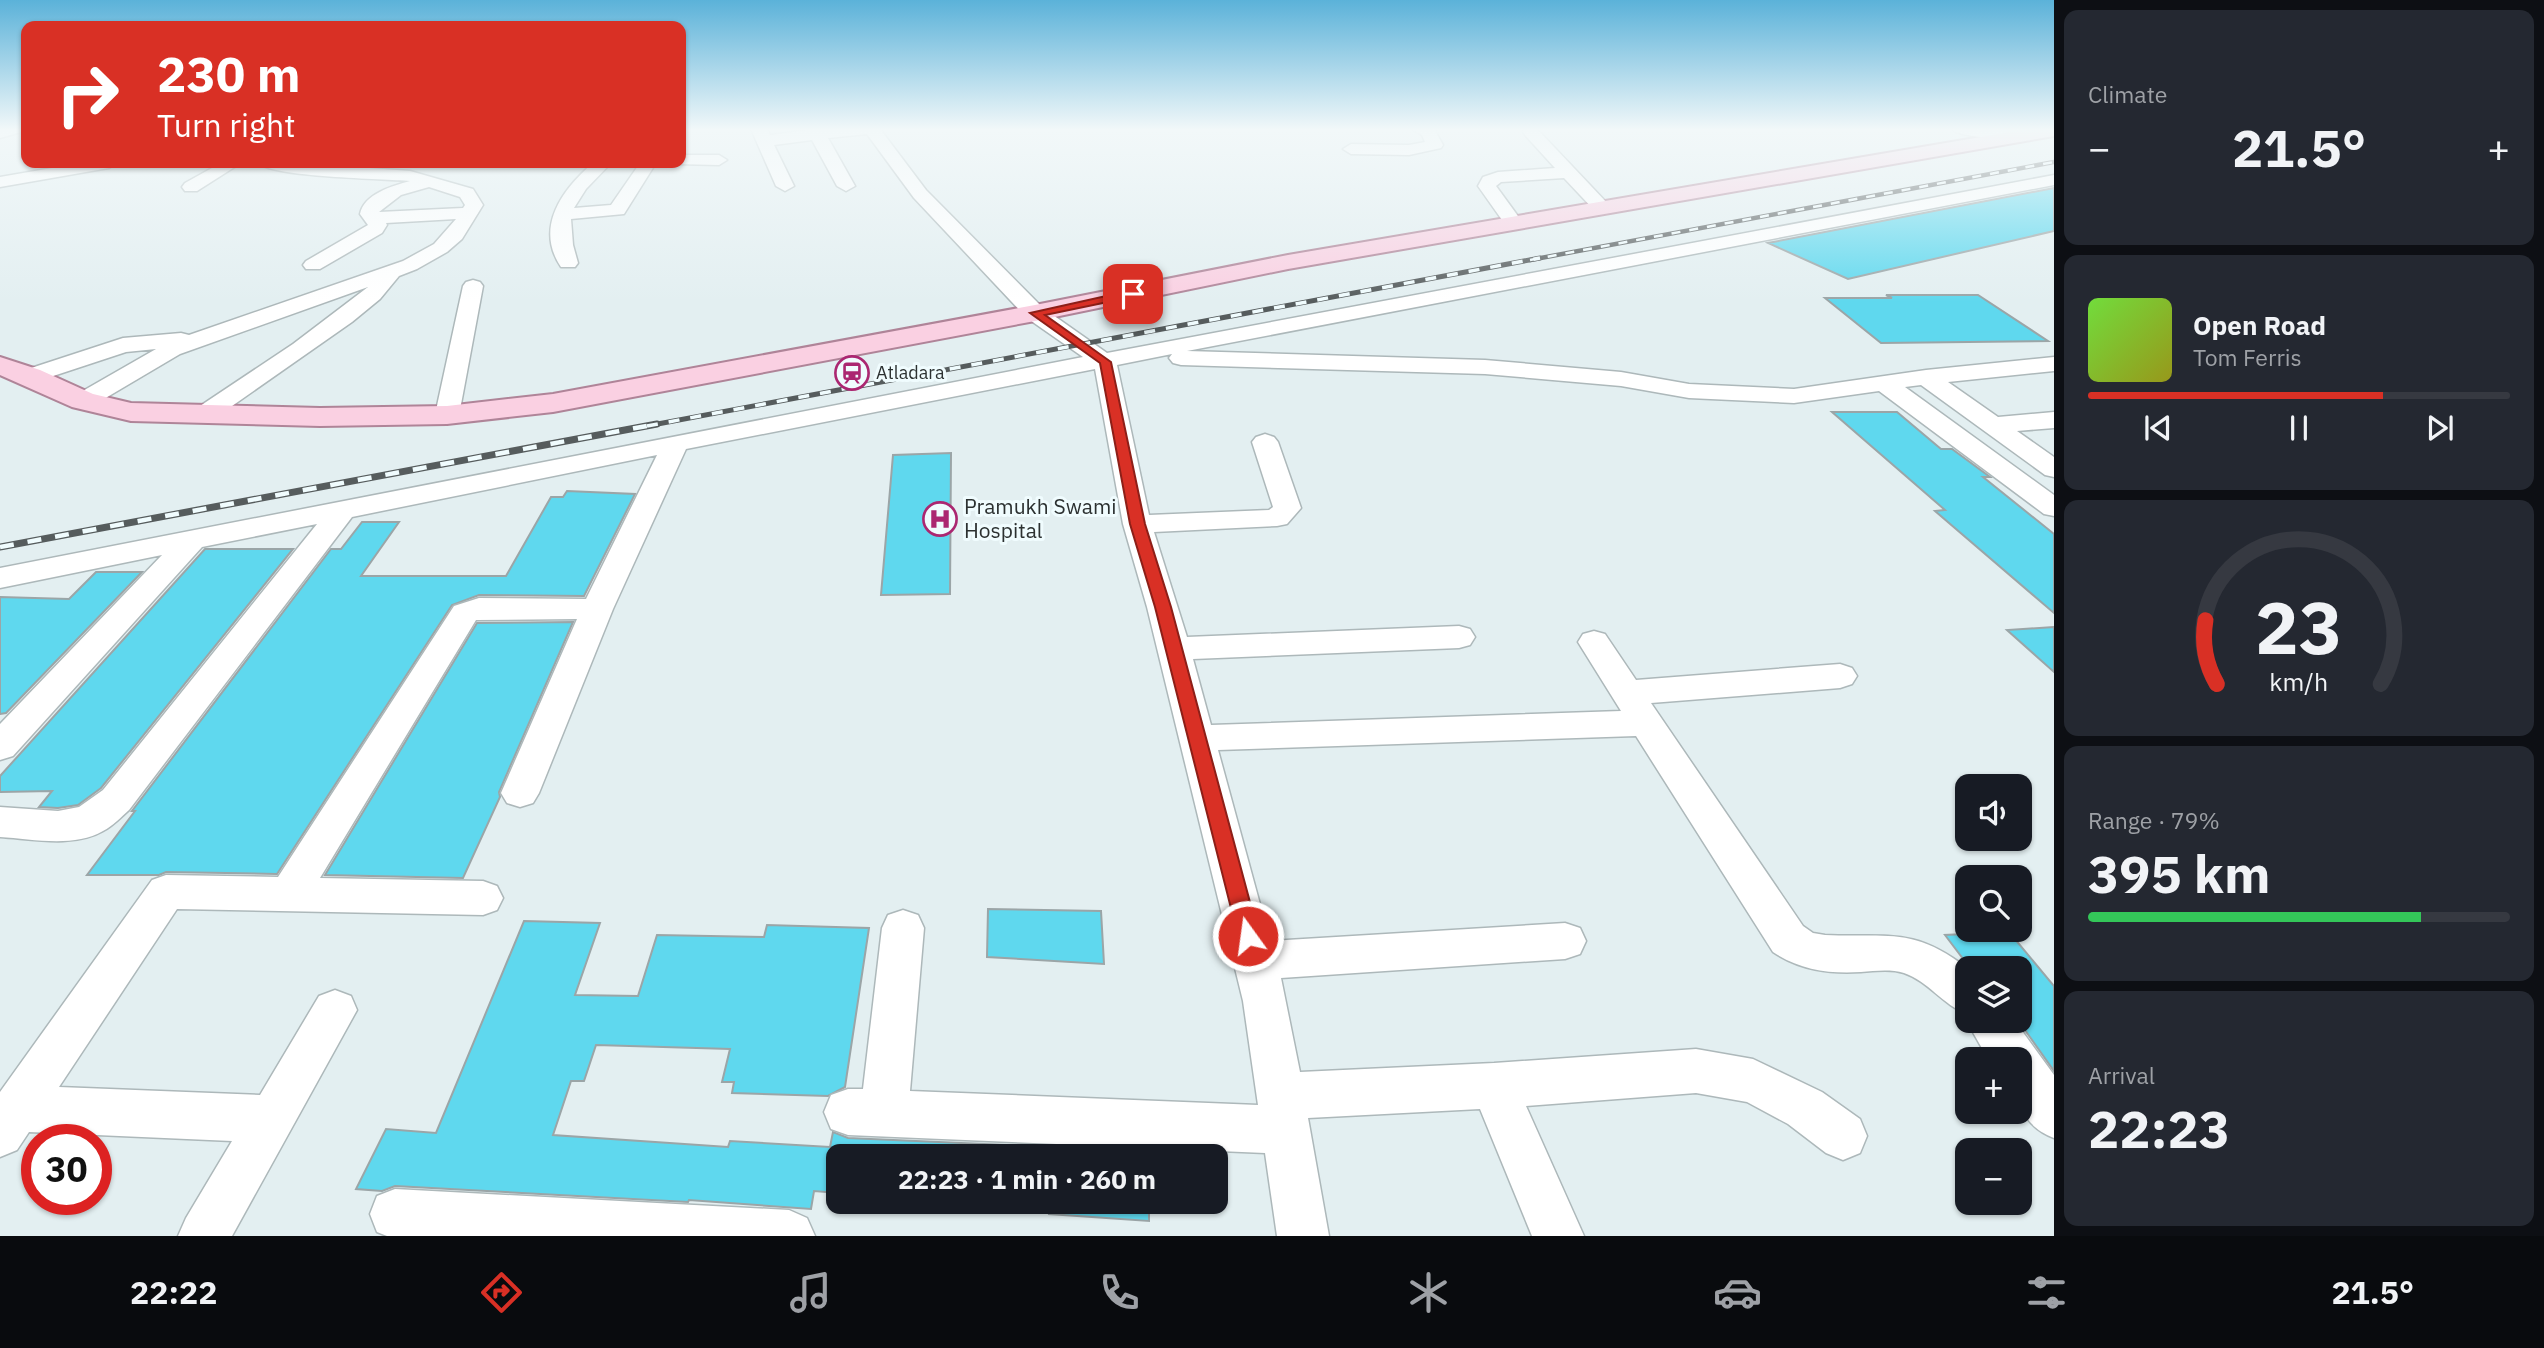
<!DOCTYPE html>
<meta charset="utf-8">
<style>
body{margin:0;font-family:"IBM Plex Sans",sans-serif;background:#242831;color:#f1f3f6;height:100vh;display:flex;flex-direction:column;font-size:26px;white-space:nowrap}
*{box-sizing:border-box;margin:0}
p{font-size:23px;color:#9ea1a6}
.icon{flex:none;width:38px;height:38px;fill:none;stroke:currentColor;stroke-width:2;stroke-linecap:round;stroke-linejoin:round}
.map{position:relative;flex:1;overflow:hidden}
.drawer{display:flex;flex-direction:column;gap:10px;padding:10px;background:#0d0f14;width:490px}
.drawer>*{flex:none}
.top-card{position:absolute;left:21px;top:21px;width:665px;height:147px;border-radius:14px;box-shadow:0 2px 5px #0004;background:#d93025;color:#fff;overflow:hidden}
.controls{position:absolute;left:1955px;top:774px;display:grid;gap:14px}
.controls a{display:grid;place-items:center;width:77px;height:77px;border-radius:14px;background:#171b24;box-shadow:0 2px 5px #0004;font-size:35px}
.speed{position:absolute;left:21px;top:1124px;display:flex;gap:14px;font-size:35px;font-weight:700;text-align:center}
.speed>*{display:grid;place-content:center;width:91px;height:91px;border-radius:50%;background:#171b24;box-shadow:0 2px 5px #0004;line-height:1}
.speed .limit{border:10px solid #d22;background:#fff;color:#111}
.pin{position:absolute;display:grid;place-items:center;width:60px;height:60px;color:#fff;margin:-30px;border-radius:14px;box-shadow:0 4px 10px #0006}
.me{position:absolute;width:77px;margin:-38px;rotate:346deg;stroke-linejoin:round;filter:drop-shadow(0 0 5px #0008)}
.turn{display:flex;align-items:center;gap:24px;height:147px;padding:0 21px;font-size:32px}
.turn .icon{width:91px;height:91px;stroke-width:2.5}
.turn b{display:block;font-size:49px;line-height:60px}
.big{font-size:52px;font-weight:700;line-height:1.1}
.drawer .widget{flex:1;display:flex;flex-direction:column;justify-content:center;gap:10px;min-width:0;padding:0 24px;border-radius:14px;background:#242831}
.drawer .dial{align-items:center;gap:0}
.dial svg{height:182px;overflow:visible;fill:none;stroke:#363941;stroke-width:7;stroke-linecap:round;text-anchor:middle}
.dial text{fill:#f1f3f6;stroke:none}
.song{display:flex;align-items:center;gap:21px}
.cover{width:84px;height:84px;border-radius:10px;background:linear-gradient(135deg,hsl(100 70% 55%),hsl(60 70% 35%))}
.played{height:7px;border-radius:4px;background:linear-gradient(90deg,#d93025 70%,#363941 70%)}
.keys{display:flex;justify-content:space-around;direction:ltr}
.heat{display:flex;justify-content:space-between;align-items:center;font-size:38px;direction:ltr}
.charge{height:10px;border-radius:5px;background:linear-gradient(90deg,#34c759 79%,#363941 0)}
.trip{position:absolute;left:826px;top:1144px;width:402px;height:70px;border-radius:14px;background:#171b24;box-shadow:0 2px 5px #0004;font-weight:700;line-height:70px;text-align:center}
.tab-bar{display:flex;height:112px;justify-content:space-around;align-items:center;background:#090b0e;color:#9ea1a6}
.tab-bar .icon{width:49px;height:49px}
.tab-bar .current{color:#d93025}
.tab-bar b{font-size:32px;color:#f1f3f6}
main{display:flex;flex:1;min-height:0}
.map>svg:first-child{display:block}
</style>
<main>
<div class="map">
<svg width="2054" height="1236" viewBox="0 0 2054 1236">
<rect width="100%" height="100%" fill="#e3eff1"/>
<path fill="#5fd8ee" stroke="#9ba5a7" stroke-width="2" d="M2054,188V231L1848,279L1768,243Z
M1886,295H1978L2048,341L1881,343L1825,298H1892Z
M1832,412H1897L1941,449H1952L1990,477H1983L2054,534V613L1935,511L1945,510Z
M951,453L950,594L881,595L893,455Z
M567,491L635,494L584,596L479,595L452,605L277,874L166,872L159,875H87L135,811H132L331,549H341L362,522H399L361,576H506L551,497H563Z
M205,549H293L101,788L78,805L58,808L39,807L52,791L0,792V776Z
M96,572H142L6,713L0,714V597L69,599Z
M573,622L499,792L500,797L463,878L325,875L477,623Z
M2054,627V672L2007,630Z
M988,909L1101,911L1104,964L987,957Z
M524,921L600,923L575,995L638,996L657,935L764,937L767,925L869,928L845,1087L828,1096L732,1093L734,1082H722L730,1049L596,1045L584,1081H571L553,1135L728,1147L730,1141L830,1147L833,1132L848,1138L1032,1146L1031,1151L1129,1157H838V1193L814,1191L811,1209L689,1200L688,1202L395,1186L382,1191L356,1189L386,1129L436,1133Z
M2009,932L2054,986V1071L2020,1023V968H1970L1945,935Z
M999,1202H1149V1221L1049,1214L1050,1206Z"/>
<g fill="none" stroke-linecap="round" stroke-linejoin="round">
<g stroke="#adb8ba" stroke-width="3">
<path id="minor" d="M0,129H23L21,132L0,138Z
M751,129H767L770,135L817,129H880L926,190L1043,308L1107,353L2054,175V185L1187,351L1485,360L1621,372L1689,384L1794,389L1926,370L2054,357V371L1948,382L1998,417L2054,412V428L2017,431L2054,457V477L2045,475L1921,385L1905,387L2054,495V516L2044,514L1879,391L1794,403L1689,398L1621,386L1485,374L1181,365L1173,363L1169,358L1172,354L1117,365L1149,515L1269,510L1273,507L1252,442L1256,437L1265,434L1274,437L1278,442L1301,508L1287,524L1277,526L1154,532L1187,637L1459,626L1470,629L1475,637L1470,645L1459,648L1193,659L1211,725L1621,711L1578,642L1583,634L1594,631L1605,634L1636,680L1840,664L1852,668L1857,676L1852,684L1840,688L1651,703L1803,926L1813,933L1825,935C1887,938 1913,926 1967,968V1014C1943,1005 1928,981 1904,973C1890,969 1875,971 1861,972C1829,974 1800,970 1773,952L1636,736L1218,750L1270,941L1565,923L1580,928L1586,941L1580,954L1565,959L1281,978L1300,1072L1494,1063L1696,1049L1753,1059L1822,1092L1860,1119L1867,1136L1860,1153L1843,1160L1826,1153L1788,1124L1747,1102L1696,1093L1526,1106L1584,1236H1532L1480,1109L1308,1118L1329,1236H1277L1265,1153L848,1135L831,1129L824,1112L831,1095L848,1089H863L882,928L888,915L903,910L918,915L924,928L910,1091L1258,1105L1243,1001L1147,607L1123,524L1095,369L686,449L613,609L539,793L533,803L520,807L507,803L501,793L577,619L476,620L320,878L483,881L497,886L503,898L497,910L483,915L177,909L59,1087L260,1095L319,996L335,990L351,996L357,1010L232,1236H178L186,1218L232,1141L29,1132L17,1150L0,1157V1092L152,880L166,875L278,877L454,606L479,598L586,599L657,455L352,517L129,810C121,817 113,826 103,831C74,848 32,839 0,837V807L58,811L79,807L103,790L317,524L202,547L13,756L0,760V724L162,555L0,588V568L1083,357L1027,318L914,198L867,134L828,138L855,186L846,191L837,186L812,140L774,145L794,186L785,191L776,186Z
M1412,129H1434L1443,145L1441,148L1409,155L1351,154L1343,149L1351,144L1409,145L1425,142L1422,135Z
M1525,129H1537L1608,204L1611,208L1608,212H1596L1564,178L1501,182L1496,186L1523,223L1514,229L1507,227L1478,186L1483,177L1498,172L1555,168L1525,135L1523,132Z
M1951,129H2041L2048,133C2038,143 1961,139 1951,129Z
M681,155H719L727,160L719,165L675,164L681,163Z
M81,163H117L109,168L0,187V177Z
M221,163H241L197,191H185L182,187L185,183Z
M259,163H301L410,171L473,189L483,205L462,239L447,252L417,269L399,276L380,299L352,322L212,420L203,422L194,420L191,415L194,410L293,344L368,287L180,354L92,406L83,408L74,406L71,401L74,396L156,349L126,352L38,381H22L18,376L22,371L123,338L181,333L189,335L403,261L434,244L456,219L386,223L387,225L382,233L320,269H306L303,265L306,261L368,225L360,214C364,194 392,186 410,181C385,179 270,177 259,163ZM429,187L460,197L465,205L463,208L379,212L401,195Z
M593,163H611L586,189L574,208L611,205L640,163H656L624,214L571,219L573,245L578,263L575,267H561C534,227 563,189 593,163Z
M473,280L480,282L483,286L459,415L456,420L447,422L438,420L435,415L463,286L466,282Z
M1967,1017V1020H2014L2054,1075V1138C2014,1122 2020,1095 2020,1059H1988L1966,1020Z
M395,1189L789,1210L807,1218L815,1236H387L377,1232L370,1214L377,1196Z"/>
</g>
<g stroke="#af8498" stroke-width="4">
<path id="major" d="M2028,129H2054V136L1288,269L1035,321L553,412L447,424L320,426L131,421L72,407L0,375V357L40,370L93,394L131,403L320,408L447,406L553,394L1035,305L1288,255Z"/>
</g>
<use href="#minor" fill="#fff" fill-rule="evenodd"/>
<use href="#major" fill="#fad0e2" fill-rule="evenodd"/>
<g stroke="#565c5d" stroke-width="4.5">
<path id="rail-far2" d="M1530,260L2054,162"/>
</g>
<g stroke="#565c5d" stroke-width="5">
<path id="rail-far1" d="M647,426L1540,258"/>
</g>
<g stroke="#565c5d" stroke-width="7">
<path id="rail" d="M0,547L657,424"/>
</g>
<use href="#rail-far2" stroke="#f0fcfe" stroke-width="2.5" stroke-dasharray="9" stroke-linecap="butt"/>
<use href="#rail-far1" stroke="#f0fcfe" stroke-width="3.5" stroke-dasharray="11" stroke-linecap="butt"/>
<use href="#rail" stroke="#f0fcfe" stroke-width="4.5" stroke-dasharray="14" stroke-linecap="butt"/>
</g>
<linearGradient id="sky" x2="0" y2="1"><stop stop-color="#5bb2d9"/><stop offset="0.43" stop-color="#f2f8f9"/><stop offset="1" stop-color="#f2f8f9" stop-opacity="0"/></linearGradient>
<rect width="2054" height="302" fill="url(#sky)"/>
<path fill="#d93025" stroke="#8d1f18" stroke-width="2" d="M1133,290L1137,291V296L1045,315L1111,362L1145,524L1171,607L1259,936L1256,942L1248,945L1241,942L1238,936L1155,607L1130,524L1100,363L1030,313Z"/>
<defs>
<g id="station-ring" transform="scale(1.75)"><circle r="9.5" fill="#f0fcfe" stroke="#ab2771" stroke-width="1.5"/><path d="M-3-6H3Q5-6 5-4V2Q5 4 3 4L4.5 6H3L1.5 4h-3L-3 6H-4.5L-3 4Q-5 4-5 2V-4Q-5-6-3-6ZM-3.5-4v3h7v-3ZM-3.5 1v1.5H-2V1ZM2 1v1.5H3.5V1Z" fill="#ab2771"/></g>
<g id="hospital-ring" transform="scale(1.75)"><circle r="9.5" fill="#f0fcfe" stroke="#ab2771" stroke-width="1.5"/><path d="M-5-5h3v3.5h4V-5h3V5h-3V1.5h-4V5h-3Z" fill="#ab2771"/></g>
</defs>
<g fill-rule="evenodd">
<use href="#station-ring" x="852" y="373"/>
<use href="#hospital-ring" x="940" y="519"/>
</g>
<g text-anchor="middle" stroke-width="6" stroke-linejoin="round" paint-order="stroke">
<g font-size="18" fill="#2c3131" stroke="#f0fcfe" text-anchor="start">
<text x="876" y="379">Atladara</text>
</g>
<g font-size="21" fill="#2c3131" stroke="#f0fcfe" text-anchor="start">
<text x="964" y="514">Pramukh Swami<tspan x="964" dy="24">Hospital</tspan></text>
</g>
</g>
</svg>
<div class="controls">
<a><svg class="icon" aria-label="sound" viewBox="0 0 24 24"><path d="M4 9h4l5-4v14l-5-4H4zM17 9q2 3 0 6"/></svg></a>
<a><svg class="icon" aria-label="search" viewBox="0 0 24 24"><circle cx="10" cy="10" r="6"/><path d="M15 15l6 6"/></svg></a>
<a><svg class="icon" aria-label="layers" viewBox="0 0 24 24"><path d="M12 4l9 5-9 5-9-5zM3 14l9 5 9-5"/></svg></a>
<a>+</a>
<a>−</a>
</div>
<div class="speed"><div class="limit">30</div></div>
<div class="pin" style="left:1133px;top:294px;background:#d93025"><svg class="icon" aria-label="arrive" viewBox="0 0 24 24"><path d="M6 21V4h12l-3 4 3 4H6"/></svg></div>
<svg class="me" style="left:1248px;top:936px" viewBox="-20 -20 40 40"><circle r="17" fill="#d93025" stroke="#fff" stroke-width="3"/><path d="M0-11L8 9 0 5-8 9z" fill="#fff"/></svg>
<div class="trip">22:23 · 1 min · 260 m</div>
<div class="top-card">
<div class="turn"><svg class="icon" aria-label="right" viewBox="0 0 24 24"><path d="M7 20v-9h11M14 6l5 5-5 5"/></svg><div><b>230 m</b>Turn right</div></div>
</div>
</div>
<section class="drawer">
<div class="widget"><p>Climate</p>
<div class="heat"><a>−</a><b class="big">21.5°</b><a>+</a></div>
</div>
<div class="widget">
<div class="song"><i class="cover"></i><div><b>Open Road</b><p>Tom Ferris</p></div></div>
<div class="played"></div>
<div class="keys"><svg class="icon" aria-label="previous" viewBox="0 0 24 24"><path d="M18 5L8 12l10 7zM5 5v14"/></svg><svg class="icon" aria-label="pause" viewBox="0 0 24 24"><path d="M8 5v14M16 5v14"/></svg><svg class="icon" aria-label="next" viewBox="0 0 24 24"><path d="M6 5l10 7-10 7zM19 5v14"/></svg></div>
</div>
<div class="widget dial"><svg viewBox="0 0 100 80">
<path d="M14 69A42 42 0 1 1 86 69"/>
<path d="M14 69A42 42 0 0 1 9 41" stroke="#d93025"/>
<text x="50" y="56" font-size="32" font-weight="700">23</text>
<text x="50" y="72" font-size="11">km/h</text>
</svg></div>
<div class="widget"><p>Range · 79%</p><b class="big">395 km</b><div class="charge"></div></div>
<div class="widget"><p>Arrival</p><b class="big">22:23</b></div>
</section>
</main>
<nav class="tab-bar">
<b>22:22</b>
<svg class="icon current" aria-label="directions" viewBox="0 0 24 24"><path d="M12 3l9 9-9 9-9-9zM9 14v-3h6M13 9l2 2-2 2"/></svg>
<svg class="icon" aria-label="music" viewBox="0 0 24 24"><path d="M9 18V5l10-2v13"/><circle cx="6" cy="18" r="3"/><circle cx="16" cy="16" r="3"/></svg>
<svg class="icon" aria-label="phone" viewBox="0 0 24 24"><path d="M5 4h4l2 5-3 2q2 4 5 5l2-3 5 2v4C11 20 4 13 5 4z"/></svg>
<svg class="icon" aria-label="climate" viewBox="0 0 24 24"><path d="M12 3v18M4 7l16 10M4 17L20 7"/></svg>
<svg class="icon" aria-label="car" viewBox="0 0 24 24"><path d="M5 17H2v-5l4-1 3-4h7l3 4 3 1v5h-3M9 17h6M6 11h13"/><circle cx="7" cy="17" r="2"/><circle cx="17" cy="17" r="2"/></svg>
<svg class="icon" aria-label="filters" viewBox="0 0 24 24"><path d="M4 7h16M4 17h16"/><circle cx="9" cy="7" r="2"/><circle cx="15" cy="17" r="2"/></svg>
<b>21.5°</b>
</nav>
